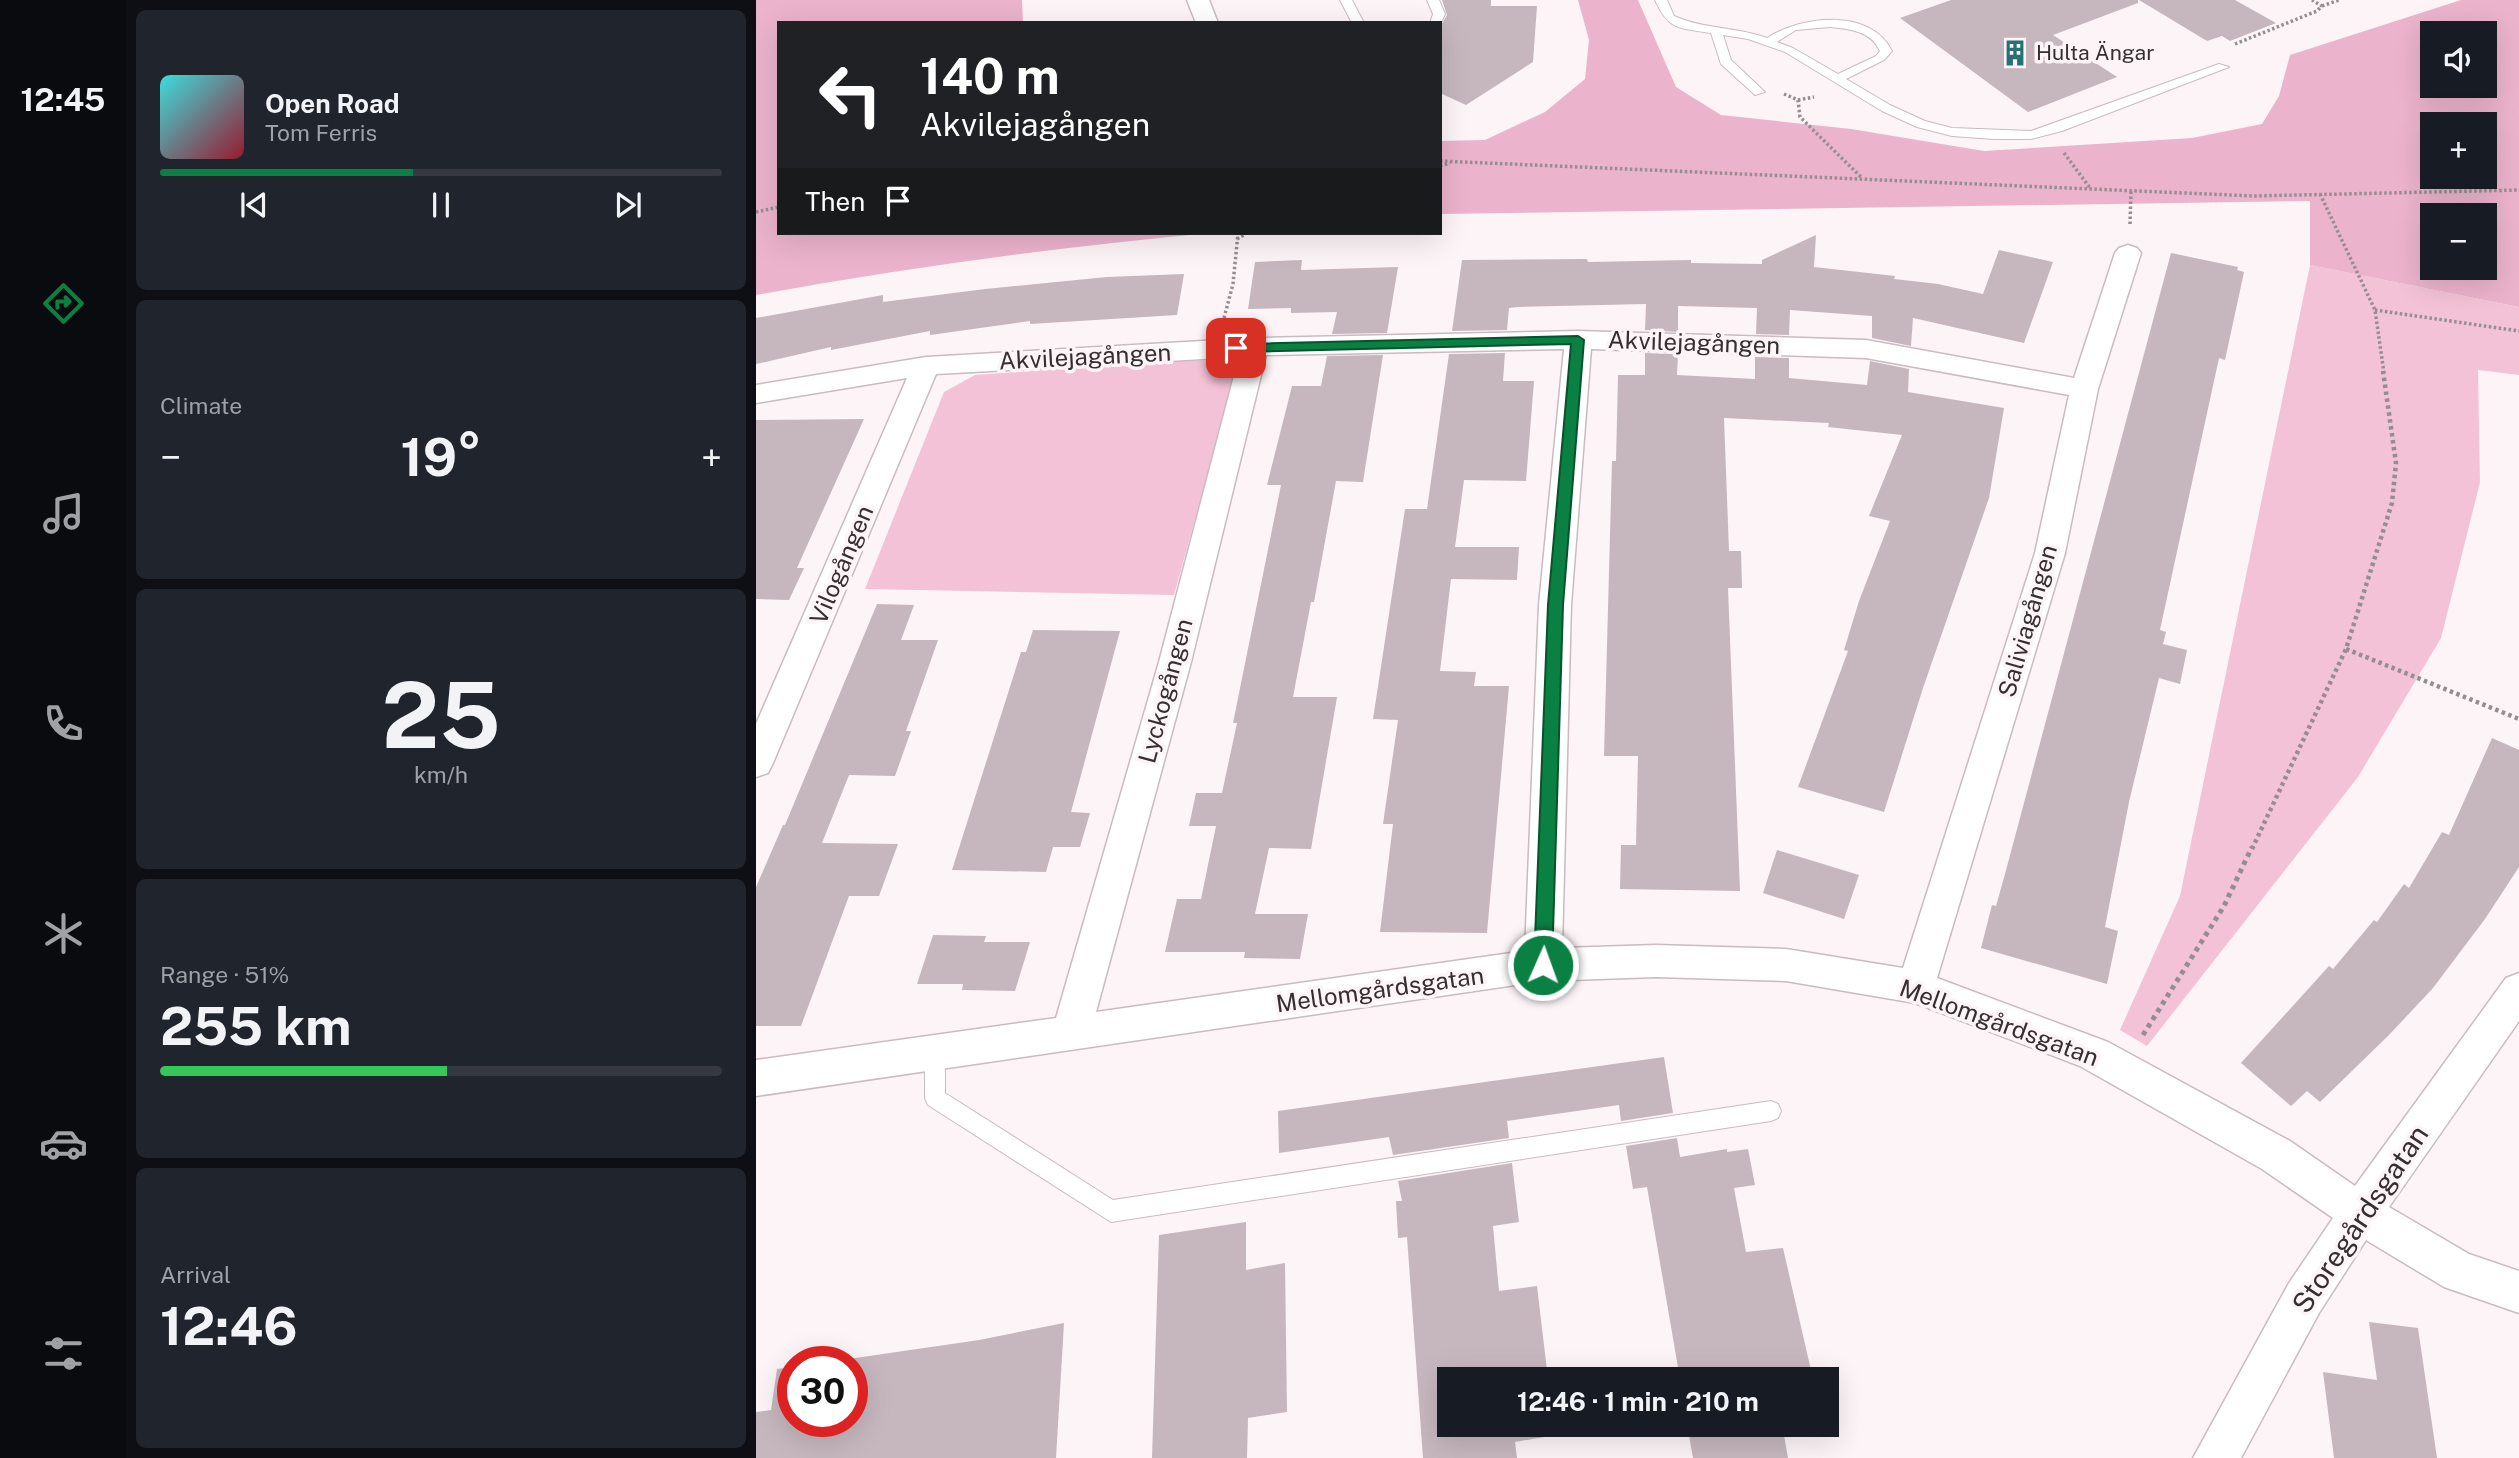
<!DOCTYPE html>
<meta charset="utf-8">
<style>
body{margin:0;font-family:"Public Sans",sans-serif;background:#20242c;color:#f1f3f6;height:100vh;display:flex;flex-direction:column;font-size:26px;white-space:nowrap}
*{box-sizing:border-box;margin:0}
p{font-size:23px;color:#9ea1a6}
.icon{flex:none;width:38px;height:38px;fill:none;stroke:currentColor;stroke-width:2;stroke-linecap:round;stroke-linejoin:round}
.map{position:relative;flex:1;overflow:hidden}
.drawer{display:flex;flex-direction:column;gap:10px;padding:10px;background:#0d0f14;width:630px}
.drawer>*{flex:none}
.top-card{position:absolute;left:21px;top:21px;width:665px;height:214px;border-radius:0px;box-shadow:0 7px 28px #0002;background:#202124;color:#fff;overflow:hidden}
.buttons{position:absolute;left:1664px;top:21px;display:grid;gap:14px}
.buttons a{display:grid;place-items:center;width:77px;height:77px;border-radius:0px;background:#171b24;box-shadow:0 7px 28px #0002;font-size:35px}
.speed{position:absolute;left:21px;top:1346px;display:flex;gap:14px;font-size:35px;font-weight:700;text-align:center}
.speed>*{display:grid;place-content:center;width:91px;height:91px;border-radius:50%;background:#171b24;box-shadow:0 7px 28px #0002;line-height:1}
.speed .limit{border:10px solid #d22;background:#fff;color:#111}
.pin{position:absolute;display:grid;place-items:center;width:60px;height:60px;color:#fff;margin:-30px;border-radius:14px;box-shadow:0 4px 10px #0006}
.me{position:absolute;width:77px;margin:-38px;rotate:2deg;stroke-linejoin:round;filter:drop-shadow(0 0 5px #0008)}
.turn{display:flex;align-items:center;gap:24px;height:147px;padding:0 28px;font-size:32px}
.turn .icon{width:91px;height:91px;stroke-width:2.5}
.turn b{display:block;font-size:49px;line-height:60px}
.then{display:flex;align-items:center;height:66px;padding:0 28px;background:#0003;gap:14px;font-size:26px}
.big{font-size:52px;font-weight:700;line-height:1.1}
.drawer .widget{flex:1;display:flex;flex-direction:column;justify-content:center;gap:10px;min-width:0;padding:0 24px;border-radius:10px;background:#20242c}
.drawer .dial{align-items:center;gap:0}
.dial b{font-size:91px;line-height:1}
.song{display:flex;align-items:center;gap:21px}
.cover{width:84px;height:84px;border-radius:10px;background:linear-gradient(135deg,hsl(180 70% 55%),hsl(350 70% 35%))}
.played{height:7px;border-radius:4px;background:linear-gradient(90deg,#0b8043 45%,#363941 45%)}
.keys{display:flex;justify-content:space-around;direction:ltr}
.heat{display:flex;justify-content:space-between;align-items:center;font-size:38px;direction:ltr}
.charge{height:10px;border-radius:5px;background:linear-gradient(90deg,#34c759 51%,#363941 0)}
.trip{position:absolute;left:681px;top:1367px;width:402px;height:70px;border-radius:0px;background:#171b24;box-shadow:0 7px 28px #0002;font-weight:700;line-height:70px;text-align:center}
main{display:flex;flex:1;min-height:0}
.tabs{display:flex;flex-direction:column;width:126px;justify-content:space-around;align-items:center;background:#090b0e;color:#9ea1a6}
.tabs .icon{width:49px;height:49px}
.tabs .on{color:#0b8043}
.tabs b{font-size:32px;color:#f1f3f6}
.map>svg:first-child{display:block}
</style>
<main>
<nav class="tabs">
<b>12:45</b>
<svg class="icon on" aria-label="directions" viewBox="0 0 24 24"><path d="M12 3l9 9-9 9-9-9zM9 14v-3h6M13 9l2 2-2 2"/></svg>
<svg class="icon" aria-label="music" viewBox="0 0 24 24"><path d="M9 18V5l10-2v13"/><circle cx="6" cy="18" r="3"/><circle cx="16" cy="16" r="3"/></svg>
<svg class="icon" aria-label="phone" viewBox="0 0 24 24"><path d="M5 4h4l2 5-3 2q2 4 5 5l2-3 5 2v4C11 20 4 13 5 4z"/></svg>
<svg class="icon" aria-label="climate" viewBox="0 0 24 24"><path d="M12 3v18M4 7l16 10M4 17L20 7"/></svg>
<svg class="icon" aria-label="car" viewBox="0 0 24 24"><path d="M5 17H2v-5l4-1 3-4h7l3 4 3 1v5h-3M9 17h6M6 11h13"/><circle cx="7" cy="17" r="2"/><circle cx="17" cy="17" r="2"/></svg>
<svg class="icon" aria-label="filters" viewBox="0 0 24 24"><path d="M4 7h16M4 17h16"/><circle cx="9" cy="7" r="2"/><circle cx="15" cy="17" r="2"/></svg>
</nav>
<section class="drawer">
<div class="widget">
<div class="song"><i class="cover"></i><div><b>Open Road</b><p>Tom Ferris</p></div></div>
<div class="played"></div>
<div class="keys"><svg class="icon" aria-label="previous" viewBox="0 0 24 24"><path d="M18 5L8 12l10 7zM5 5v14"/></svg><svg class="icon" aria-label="pause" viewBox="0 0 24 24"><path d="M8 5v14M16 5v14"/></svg><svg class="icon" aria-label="next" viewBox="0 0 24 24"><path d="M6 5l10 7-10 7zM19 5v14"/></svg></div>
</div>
<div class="widget"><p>Climate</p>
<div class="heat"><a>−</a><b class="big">19°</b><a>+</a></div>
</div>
<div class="widget dial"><b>25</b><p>km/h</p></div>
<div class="widget"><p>Range · 51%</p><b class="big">255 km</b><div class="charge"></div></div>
<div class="widget"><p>Arrival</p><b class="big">12:46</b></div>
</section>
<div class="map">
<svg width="1763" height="1458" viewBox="0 0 1763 1458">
<rect width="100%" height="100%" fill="#fdf4f8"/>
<path fill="#f3c2d7" d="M1554,265L1763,307V375L1722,370L1724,482L1685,638L1602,777L1391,1046L1364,1030L1424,896Z
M483,360L418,595L109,589L188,392L219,375L413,361Z"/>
<path fill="#ebb3cc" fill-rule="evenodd" d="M0,0H266L267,23H23V233H454C302,247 150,268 0,295Z
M822,0H882L920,87L965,115L1095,129L1228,151L1436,138L1506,124L1523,96L1534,55L1705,0H1763V307L1554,265V201L684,214V141L729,140L789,112L829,79L833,40ZM1676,33H1729V86H1676ZM1676,124H1729V177H1676ZM1676,215H1729V268H1676Z"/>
<path fill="#c5b7bd" d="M686,0H735V6H781L777,62L710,105L684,93V27L691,15Z
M1195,0H1382V3L1297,35L1361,77L1272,112L1144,18Z
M1383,0H1479L1520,23L1474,41L1466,36L1451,41Z
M1060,235L1058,267L1139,276L1138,279L1182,284L1227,294L1243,250L1297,262L1268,343L1157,318L1155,346L1116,338V316L1034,310L1033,335L1000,334L1001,308L922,306V332L889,330L890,304L762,307L753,308L751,330L696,331L706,260L831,259L832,262L935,260V263L1006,264V260Z
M1415,253L1482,267L1481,270L1488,272L1469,360L1463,358L1404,630L1410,632L1407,644L1431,650L1424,684L1403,678L1373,802L1349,927L1362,931L1351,984L1225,948L1236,905L1240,906L1249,874Z
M546,260L545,270L642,267L631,333L576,334L581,312L535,313V308L492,309L499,262Z
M428,274L421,315L274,324V321L174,335V331L75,350V347L0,364V318L127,295V302L229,289L351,277Z
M749,353L747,381H778L770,481L708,480L699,547H763L761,580L695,579L684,671L720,672L718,686H753L731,933L624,932L637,824H627L642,720L617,719L649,509H671L693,354Z
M889,353L922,354L921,375L999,379V357L1033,358V378L1111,385L1114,361L1153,369L1152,392L1248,408L1233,498L1167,688L1128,812L1042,787L1092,651L1088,650L1103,601L1134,521L1113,516L1146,435L1072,427L1073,423L968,418L973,551H985L986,588H972L984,891L864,889L865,845H880L882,756H848L856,461H860L862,375H889Z
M627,355L607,482L580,481L558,602H555L537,697H581L555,849L513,848L499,914H552L544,959L488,958L489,952H409L421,899H445L460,826H433L440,793H466L481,723H477L525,485H511L536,386H565L571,356Z
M108,419L41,568H48L33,600L0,599V420Z
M121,604L158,605L145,640H182L150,731H155L139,776L93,775L66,843L142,844L123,896H93L45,1026H0V887L27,825H29Z
M277,630L364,631L315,812L334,813L324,847H297L290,872L196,870L265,652H270Z
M1736,738L1763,750V867L1729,919L1677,988L1633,1035L1564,1102L1551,1091L1535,1106L1485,1063L1573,966L1577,969L1618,920L1621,922L1648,884L1653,888L1686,832L1693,835Z
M1021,850L1103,875L1088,919L1007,893Z
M177,935L230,936L228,942H274L259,991L206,990L207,984H161Z
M908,1057L917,1113L865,1121L863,1105L751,1121L753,1138L637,1155L633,1137L523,1153L522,1111Z
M921,1138L924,1157L971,1149V1152L992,1149L999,1185L978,1188L990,1252L1027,1248L1057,1379H924L891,1187L877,1189L870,1146Z
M756,1163L763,1222L737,1226L743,1291L781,1286L792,1379H693V1424H799L800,1435L759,1442L761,1458H667L651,1237L642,1238L640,1201H646L642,1181Z
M490,1222V1270L529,1263L531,1412L492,1418L491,1458H396L403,1235Z
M1613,1322L1662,1328L1681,1458H1578L1567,1372L1621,1380Z
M308,1323L300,1458H0V1412L15,1410L21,1369L37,1367V1421H96V1362H72L223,1340Z
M931,1424H1026L1032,1458H937Z"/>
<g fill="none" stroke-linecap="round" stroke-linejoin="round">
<g stroke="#c9bbc1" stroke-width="2">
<path id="lane" d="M584,0H596L608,23H596Z
M671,0H683L689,14L684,25V23H674L677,14Z
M899,0H911L918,16C947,29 981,27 1011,38C1045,16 1114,7 1136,51L1128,60L1090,79L1134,105L1169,121L1196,128L1275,131L1463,64L1473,67L1306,131L1275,139H1238L1196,136L1161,127L1126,111L1029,52L992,39L967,35L975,60L1009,92L999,95L965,64L955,33C924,28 913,31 899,0ZM1074,27C1094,29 1115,31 1124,51L1120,56L1082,74L1037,48L1021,42L1040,30Z
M179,1043L186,1045L189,1052V1093L357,1200L1015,1101L1022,1104L1025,1111L1022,1118L1015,1121L355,1222L172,1105L169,1098V1052L172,1045Z"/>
</g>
<g stroke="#c9bbc1" stroke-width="3">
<path id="street" d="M431,0H453L462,23H440Z
M1372,245L1381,248L1385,253L1342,389L1309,553L1181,978L1352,1042L1534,1141L1599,1186L1750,978L1763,973V1021L1633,1207L1713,1254L1763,1271V1313L1688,1287L1610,1240L1563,1313L1485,1458H1437L1533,1283L1577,1218L1506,1169L1324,1066L1159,1003L1030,981L900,977L787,981L0,1096V1060L300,1018L403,662L483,357L180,374L17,763L12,773L0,777V724L151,378L0,403V385L170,357L499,338L822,331L1110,340L1318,378L1359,253L1363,248ZM808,349L783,605L769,951L340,1012L435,662L510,355ZM835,349L1110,358L1313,395L1279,553L1147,968L1030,949L900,945L806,948L815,605Z"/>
</g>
<path stroke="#958e91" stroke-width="3.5" stroke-dasharray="2.5 2.5" stroke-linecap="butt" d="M1566,6L1583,0
M1479,44L1561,11L1566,6L1556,0
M1028,94L1042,100L1044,117L1105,177
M1042,100L1058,97
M1308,153L1334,188
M684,161L1498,196L1763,190
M684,166L694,163
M1564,194L1619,310L1628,373
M0,212L23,207
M1374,224L1375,190
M481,239L491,233
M1619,310L1763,331
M468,318L477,284L482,233"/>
<path stroke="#958e91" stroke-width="4.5" stroke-dasharray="3.5 3.5" stroke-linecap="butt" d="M1590,649L1763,719
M1496,849L1590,649L1636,503L1640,463L1627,371"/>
<path stroke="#958e91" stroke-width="5" stroke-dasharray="4.5 4.5" stroke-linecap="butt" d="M1387,1035L1468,906L1496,847"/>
<use href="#lane" fill="#fff" fill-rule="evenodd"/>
<use href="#street" fill="#fff" fill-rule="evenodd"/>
</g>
<path fill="#0b8043" stroke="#07532c" stroke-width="2" d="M822,336L828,340L807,605L796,965L793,971L787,973L781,971L778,965L792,605L815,344L480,352L473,348L480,344Z"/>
<defs>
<g id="building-bare" transform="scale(2.1)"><path d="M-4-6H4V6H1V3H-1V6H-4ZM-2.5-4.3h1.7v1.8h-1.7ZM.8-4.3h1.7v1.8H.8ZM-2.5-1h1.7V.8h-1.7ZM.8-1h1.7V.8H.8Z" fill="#267176" stroke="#fdf4f8" stroke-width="2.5" paint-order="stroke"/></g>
</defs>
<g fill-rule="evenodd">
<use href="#building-bare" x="1259" y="53"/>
</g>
<g text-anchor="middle" stroke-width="7" stroke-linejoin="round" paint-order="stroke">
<g font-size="21" fill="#342f31" stroke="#fdf4f8" text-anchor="start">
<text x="1280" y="60">Hulta Ängar</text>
</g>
<g font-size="24" fill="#342f31" stroke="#fdf4f8">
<text transform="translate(938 343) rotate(2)" y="8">Akvilejagången</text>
<text transform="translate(329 357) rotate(-3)" y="8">Akvilejagången</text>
<text transform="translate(86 565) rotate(-67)" y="8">Vilogången</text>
<text transform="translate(1272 621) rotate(-74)" y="8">Saliviagången</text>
<text transform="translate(410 691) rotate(-75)" y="8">Lyckogången</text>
<text transform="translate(624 990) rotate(-8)" y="8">Mellomgårdsgatan</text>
<text transform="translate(1243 1023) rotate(20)" y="8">Mellomgårdsgatan</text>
</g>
<g font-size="28" fill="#342f31" stroke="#fdf4f8">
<text transform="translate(1604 1219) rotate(-56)" y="10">Storegårdsgatan</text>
</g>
</g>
</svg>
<div class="buttons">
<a><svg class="icon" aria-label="sound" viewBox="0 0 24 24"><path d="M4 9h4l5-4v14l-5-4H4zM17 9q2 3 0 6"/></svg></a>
<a>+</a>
<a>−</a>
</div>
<div class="speed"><div class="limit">30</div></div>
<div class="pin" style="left:480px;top:348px;background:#d93025"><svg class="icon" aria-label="arrive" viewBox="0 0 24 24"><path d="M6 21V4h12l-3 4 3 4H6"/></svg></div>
<svg class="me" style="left:787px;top:965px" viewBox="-20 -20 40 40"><circle r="17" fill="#0b8043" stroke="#fff" stroke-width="3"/><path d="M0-11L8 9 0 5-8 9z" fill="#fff"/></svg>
<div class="trip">12:46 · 1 min · 210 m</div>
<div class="top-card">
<div class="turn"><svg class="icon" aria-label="left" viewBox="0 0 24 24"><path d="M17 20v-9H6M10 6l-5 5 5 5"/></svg><div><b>140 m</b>Akvilejagången</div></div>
<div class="then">Then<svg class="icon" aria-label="arrive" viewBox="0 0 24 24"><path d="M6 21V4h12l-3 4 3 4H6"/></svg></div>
</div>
</div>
</main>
